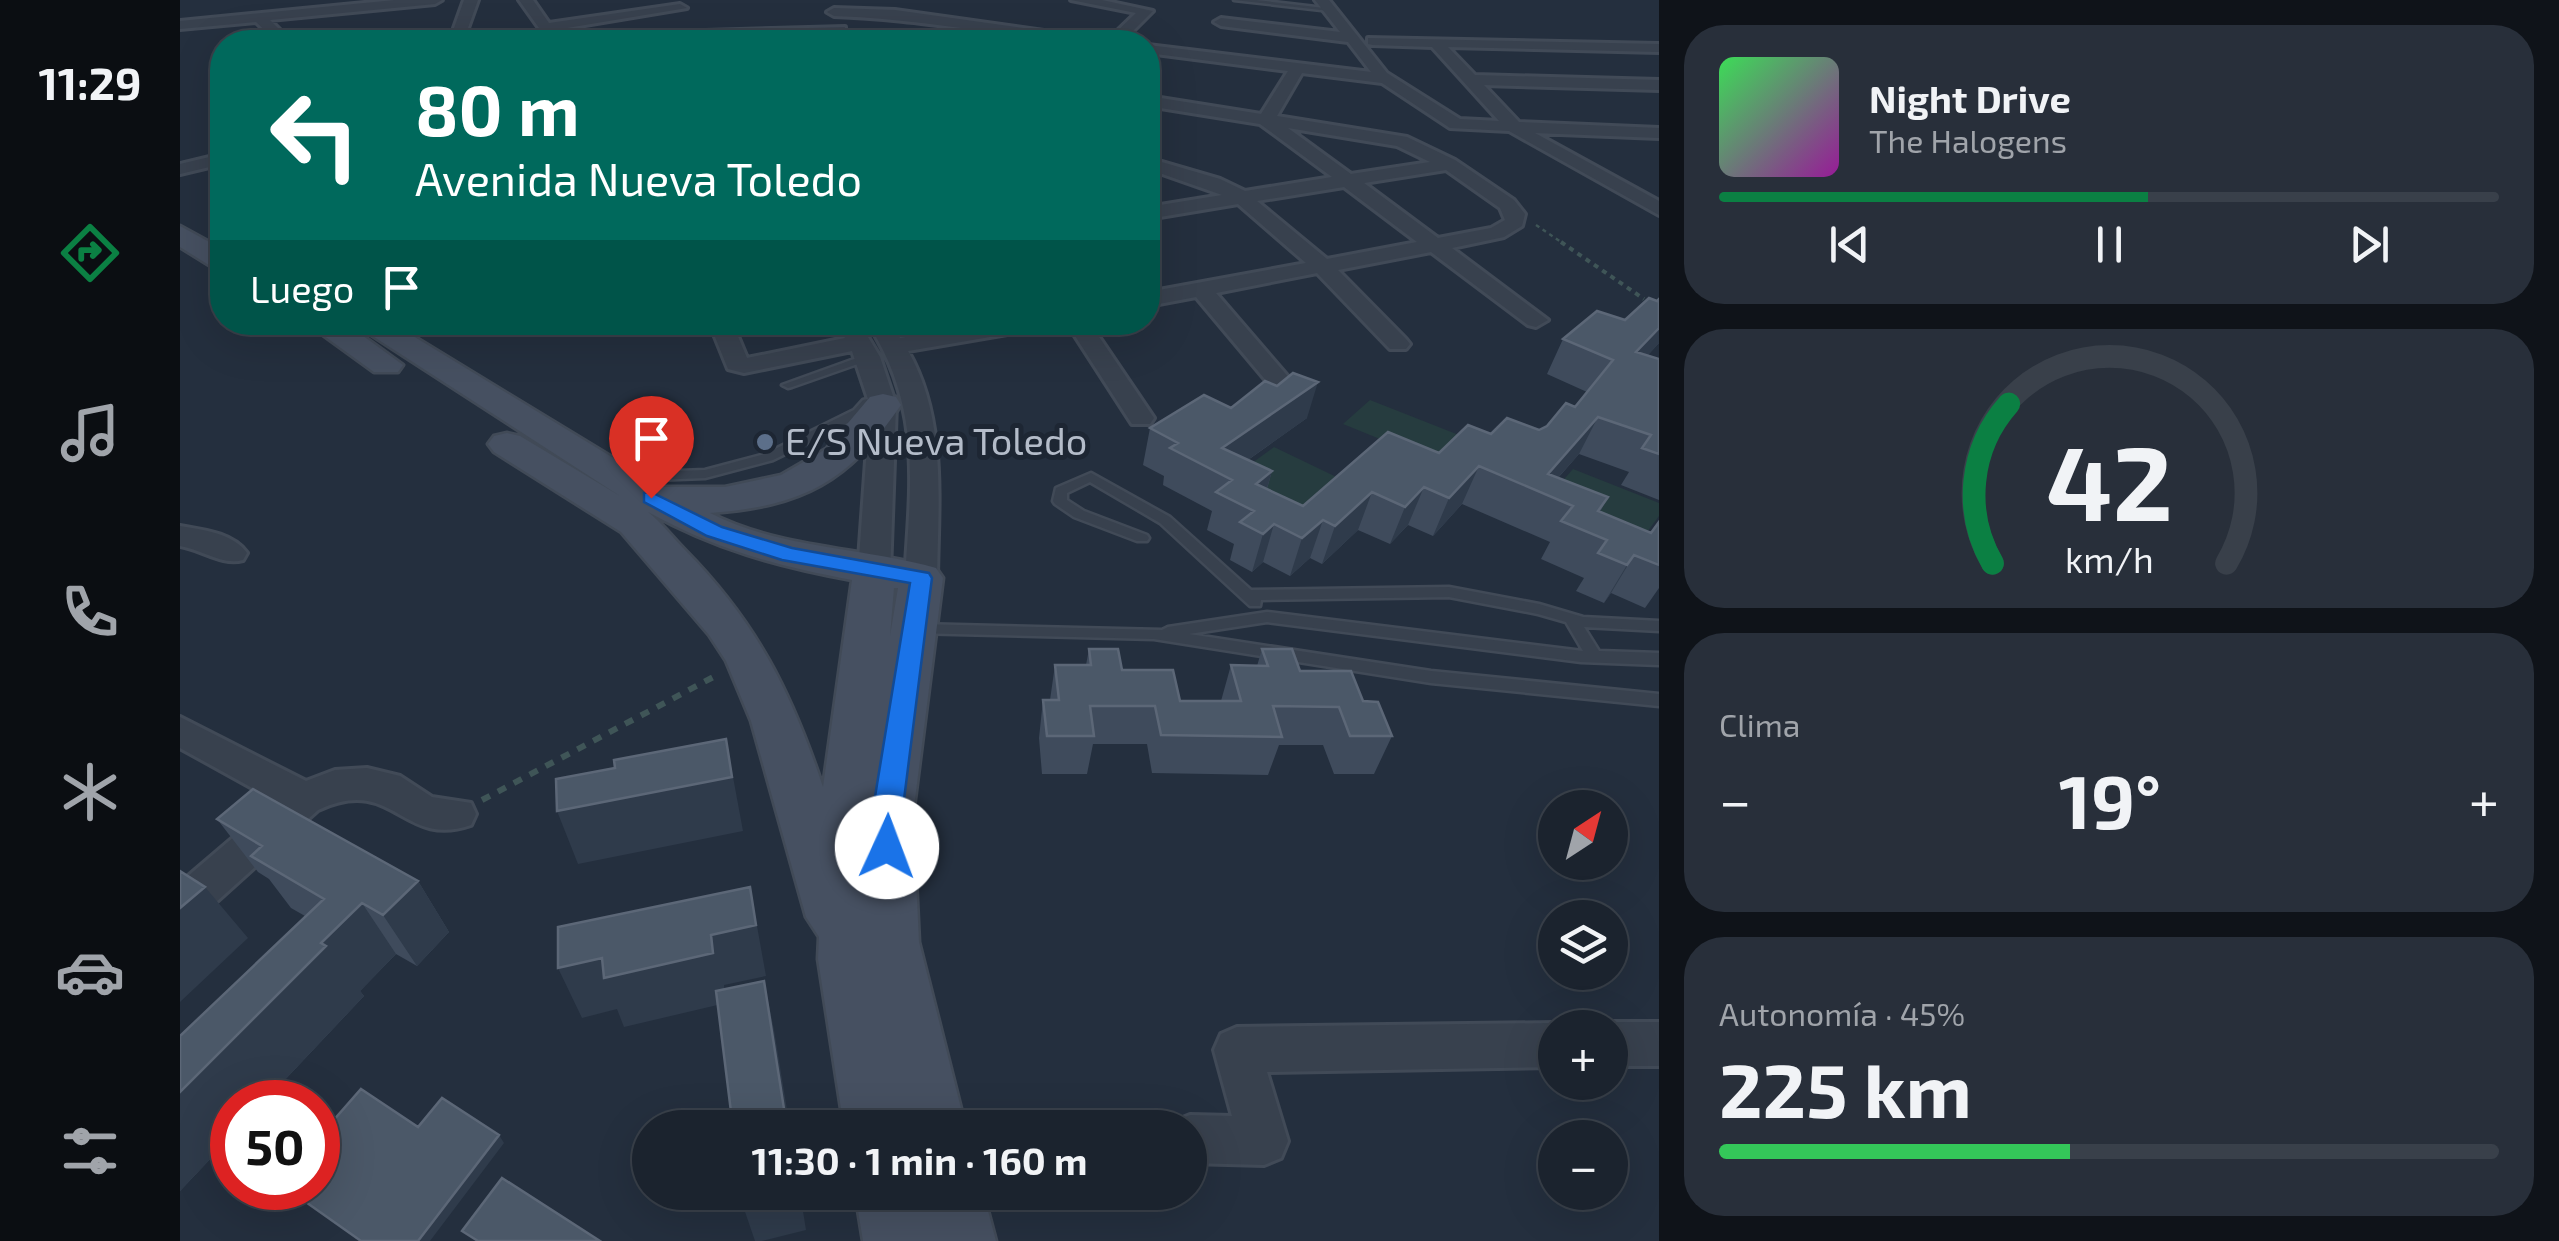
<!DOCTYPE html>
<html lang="es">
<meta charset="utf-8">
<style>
body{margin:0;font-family:"Exo 2",sans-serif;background:#282f3a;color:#f1f3f6;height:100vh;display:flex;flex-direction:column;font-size:38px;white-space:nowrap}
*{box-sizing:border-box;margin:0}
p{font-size:32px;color:#a0a4aa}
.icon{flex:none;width:55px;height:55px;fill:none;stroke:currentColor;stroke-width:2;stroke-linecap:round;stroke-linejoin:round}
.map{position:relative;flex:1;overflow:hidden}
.sheet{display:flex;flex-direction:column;gap:25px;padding:25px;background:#0f1319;width:900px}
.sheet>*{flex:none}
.hud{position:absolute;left:30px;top:30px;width:950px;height:305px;border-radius:40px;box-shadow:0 10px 40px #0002,0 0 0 2px #39404a;background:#00695c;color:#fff;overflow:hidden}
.needle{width:65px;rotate:36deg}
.tools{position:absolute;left:1358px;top:790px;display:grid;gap:20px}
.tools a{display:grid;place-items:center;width:90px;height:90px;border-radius:50%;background:#1b232e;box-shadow:0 10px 40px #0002,0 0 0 2px #39404a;font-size:50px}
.speed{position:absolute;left:30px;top:1080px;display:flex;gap:20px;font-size:50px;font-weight:700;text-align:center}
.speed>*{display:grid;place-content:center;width:130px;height:130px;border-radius:50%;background:#1b232e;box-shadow:0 10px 40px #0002,0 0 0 2px #39404a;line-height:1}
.speed .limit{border:15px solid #d22;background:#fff;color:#111}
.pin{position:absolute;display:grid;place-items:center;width:85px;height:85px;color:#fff;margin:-102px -42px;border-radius:50% 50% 50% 0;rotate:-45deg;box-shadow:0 0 10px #0007}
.pin .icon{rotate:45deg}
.me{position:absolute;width:110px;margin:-55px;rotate:2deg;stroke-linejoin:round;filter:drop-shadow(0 0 8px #0008)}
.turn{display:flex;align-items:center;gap:35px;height:210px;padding:0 40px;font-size:45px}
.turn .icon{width:130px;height:130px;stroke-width:2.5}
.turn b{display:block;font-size:70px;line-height:85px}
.then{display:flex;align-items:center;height:95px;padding:0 40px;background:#0003;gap:20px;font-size:38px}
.big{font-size:75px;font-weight:700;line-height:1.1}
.sheet .card{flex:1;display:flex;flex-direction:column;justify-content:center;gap:15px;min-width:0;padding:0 35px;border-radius:40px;background:#282f3a}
.sheet .dial{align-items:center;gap:0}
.dial svg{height:260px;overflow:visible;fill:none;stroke:#39404a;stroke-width:7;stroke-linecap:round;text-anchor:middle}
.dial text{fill:#f1f3f6;stroke:none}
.song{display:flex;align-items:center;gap:30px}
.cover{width:120px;height:120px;border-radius:15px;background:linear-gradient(135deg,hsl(130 70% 55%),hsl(300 70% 35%))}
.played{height:10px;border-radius:5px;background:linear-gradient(90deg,#0b8043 55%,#39404a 55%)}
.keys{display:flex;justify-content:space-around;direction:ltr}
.heat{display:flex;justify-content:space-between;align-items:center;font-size:55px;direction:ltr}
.charge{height:15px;border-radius:8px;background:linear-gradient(90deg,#34c759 45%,#39404a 0)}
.trip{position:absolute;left:452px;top:1110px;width:575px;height:100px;border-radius:50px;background:#1b232e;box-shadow:0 10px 40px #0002,0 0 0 2px #39404a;font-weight:700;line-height:100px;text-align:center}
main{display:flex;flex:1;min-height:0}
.tab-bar{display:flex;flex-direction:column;width:180px;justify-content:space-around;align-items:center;background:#0b0e12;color:#a0a4aa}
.tab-bar .icon{width:70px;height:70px}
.tab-bar .on{color:#0b8043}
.tab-bar b{font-size:45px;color:#f1f3f6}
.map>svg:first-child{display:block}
</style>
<main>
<nav class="tab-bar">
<b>11:29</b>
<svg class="icon on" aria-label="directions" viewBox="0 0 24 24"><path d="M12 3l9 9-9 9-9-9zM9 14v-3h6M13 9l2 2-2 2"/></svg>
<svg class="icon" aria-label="music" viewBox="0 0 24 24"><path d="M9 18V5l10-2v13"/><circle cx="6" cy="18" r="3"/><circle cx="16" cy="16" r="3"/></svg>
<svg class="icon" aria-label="phone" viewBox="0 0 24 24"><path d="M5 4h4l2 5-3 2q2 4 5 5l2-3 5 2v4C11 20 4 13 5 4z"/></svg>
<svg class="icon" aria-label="climate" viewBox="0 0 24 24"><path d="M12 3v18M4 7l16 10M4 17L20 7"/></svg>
<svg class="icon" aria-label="car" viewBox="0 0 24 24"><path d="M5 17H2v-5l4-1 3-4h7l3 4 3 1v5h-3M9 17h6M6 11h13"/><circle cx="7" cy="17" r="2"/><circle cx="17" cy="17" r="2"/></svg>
<svg class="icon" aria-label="filters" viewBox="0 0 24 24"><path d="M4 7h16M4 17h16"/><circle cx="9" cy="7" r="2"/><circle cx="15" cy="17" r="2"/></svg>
</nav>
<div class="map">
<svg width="1479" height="1241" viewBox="0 0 1479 1241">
<rect width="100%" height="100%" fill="#242f3e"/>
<path fill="#263c3f" d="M1190,400L1284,437L1259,463L1163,424Z
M1094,447L1171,484L1121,525L1043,484Z
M1393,469L1479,503V516L1453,551L1357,510Z"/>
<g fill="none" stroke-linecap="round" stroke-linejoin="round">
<g stroke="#414a57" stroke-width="5">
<path id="service" d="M1054,0H1076L1153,9L1150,11Z
M688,354L694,357L692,359L612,387L608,388L602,385Z
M687,399L693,403L682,416L593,460L525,478L447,481L441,477L447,473L525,470L585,454L674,410L683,400Z
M911,473L990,517L1071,590L1269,587L1359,604L1403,617L1479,621V631L1404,627L1419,651L1479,653V665L1401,662L1087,622L1009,634L1251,671L1479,694V706L1251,683L974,639L733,633L730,629L738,624L982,630L988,627L1087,612L1403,651L1386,622L1358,614L1269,597L1081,600L1080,606H1070L980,523L910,482L887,493V500L904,511L967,535L969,538L967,541H957L894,517L875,504L873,501L876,488Z"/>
</g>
<g stroke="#414a57" stroke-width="6">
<path id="minor" d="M215,0H262L255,4L90,20L112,42H97L76,22L0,29V21Z
M284,0H298L283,42H269Z
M339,0H353L369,23L500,4L507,8L375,30L383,42H369Z
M891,0H922L973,11L942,42C845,42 751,19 654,16L647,12L654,8L715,10L928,40L956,13Z
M1135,0H1149L1207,73L1280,119L1319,121L1252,47L1193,45L1188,44V38L1479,44V52L1268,47L1295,75L1479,80V90L1304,85L1339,122L1479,128V138L1355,133L1479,201V215L1329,131L1270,128L1202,83L1122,73L1097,116L1227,137L1275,160L1334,200L1345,214L1342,226L1324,237L1272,248L1368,320L1356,327L1348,325L1251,252L1158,270L1226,339L1230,344L1226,349H1210L1137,273L1036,293L1110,379L1098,386L1089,384L1016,297L968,306V292L1126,263L1058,204L968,219V207L1042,195L968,169V158L1040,179L1065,191L1152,177L1080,124L968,106V96L1081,114L1108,71L968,53V45L1191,72L1168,42L1041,26L1034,22L1041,18L1160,32ZM1108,128L1217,146L1250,162L1171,174ZM1266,170L1320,208L1325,220L1311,228L1258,238L1184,183ZM1164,187L1237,242L1147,259L1077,201Z
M665,27V33L660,34L525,39L518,35L525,31Z
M42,154V164L0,174V164Z
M529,322H552L567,358L665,338L656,322H679L700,357L716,405L710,573L705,580L694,583L683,580L678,573L690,405L672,351L564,373L548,369Z
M687,322H710L720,338L812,322H868L857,329L728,351C767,419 758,502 757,578L752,585L741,588L730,585L725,578C731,483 742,406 687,322Z
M886,322H909L974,418L970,424H952Z
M0,526C23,530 53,533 67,553L63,560C42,566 21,549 0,546Z
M0,717L126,781L155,770L187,768L220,776L252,797L291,803L296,814L291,825C221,849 215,774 138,810L15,921L0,926V883L96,801L0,748Z
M1430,1022H1479V1066H1430V1028H1415Z
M1375,1023L1387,1028H1375V1067L1087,1072L1108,1141L1101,1158L1084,1165L1010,1163V1128H990L993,1122L1010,1115L1052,1116L1034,1050L1041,1034L1057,1027Z"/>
</g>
<g stroke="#414a57" stroke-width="5">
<path id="secondary" d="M0,226L42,249V270L32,267L0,247Z
M125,322H164L223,365L218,372H194Z
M171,322H210L481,487H545L601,475L646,449L690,397L703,394L716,397L721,405C668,482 624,506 530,513C601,549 681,547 756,568L763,578L733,815L739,942L786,1128H664L638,959L639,937L626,917L571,721L546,661L529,635L441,532L314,452L308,444L314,436L327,433L340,436L440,496ZM468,512C535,549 596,566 672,580L643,787C611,692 577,623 505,550C493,538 481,522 468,512ZM714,588H718L710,636Z
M675,1192H803L816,1241H683Z"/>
</g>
<path stroke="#3f5557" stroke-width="2.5" stroke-dasharray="4 4" stroke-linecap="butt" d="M1356,225L1384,244"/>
<path stroke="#3f5557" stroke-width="4" stroke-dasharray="5 5" stroke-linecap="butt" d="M1381,242L1464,299"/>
<path stroke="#3f5557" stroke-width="6" stroke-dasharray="9 9" stroke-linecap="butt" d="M302,800L539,674"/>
<use href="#service" fill="#38414e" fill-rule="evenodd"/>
<use href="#minor" fill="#38414e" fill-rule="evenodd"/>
<use href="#secondary" fill="#465061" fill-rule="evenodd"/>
</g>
<path fill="#3f4b5c" d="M1479,299V343L1467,356L1479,359V500L1441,485L1449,472L1399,454L1378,478L1428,497L1420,512L1471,533L1479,522V588L1465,608L1431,593L1424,603L1396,591L1404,578L1361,559L1370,542L1282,504L1253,536L1228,525L1210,544L1178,530L1142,564L1130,558L1110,576L1083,562L1072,572L1050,560L1054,544L1027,530L1032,511L983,485L984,476L963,465L970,428L1051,408L1127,418L1068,460L1092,471L1087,489L1123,506L1311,434L1359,430L1367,426L1395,407L1407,392L1367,374L1383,339L1445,320Z
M909,649L942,670L1000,701H1041L1051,665L1077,666L1082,649L1120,671L1183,701L1212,736L1194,774H1154L1143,745H1099L1088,775L972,773L967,744H913L907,774H862L859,738L863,700H870L875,665H906Z
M37,819L238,881L269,932L237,966L216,954L180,991L184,996L84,1102H52V1136L0,1191V1036L125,916L111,908L89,879L78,872Z"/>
<path fill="#2f3b4b" d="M1479,328V343L1438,388L1456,352Z
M1138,382L1127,418L1045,476L1042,448Z
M1418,417L1399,454L1364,493L1368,474Z
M1299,466L1282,504L1253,536L1269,498Z
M1092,471L1081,508L1076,484Z
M1244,487L1228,525L1210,544L1225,507Z
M1192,492L1178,530L1142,564L1155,526Z
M1143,520L1130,558L1110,576L1122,538Z
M1094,524L1083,562L1072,572L1083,534Z
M1454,555L1431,593L1424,603L1447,565Z
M546,739L563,831L398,864L377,811Z
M238,881L269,932L237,966L203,915Z
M25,887L68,938L0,1002V908Z
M570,887L586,976L544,985L546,1003L444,1027L437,1009L402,1018L378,968L531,935Z
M182,903L216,954L180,991L184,996L84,1102H52V1136L0,1191V1092L141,943Z
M584,981L594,1030L610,1128H607Z
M319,1135L324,1143L250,1241H238Z
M605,1192H620L626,1230L582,1241H575L562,1203Z"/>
<path fill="#4b5868" stroke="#5c6777" stroke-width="2.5" d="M1469,298L1477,301L1479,299V328L1456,352L1479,359V454L1462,448L1471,435L1418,417L1368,474L1428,497L1418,511L1471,533L1479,522V565L1454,555L1447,565L1418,553L1427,540L1381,521L1393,506L1299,466L1269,498L1244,487L1225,507L1192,492L1155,526L1143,520L1122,538L1094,524L1083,534L1060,522L1074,511L1036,492L1052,480L990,448L998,443L970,428L1024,395L1051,408L1085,381L1097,386L1113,373L1138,382L1042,448L1092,471L1076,484L1123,506L1208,432L1259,453L1288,425L1311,434L1327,418L1359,430L1367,426L1386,403L1395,407L1433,360L1383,339L1417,311L1445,320Z
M909,649H938L942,670H993L1000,701H1061L1051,665L1088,666L1082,649H1112L1120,671H1171L1183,701L1198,702L1212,736H1170L1159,707L1093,706L1102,737L981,735L975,706H910L914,736H867L863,700H879L875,665H911Z
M546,739L552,777L377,811L376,779L435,768L434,760Z
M73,789L238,881L203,915L182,903L141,943L146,946L0,1092V1036L144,899L71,856L82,846L37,819Z
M0,871L25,887L0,908Z
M570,887L576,925L531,935L533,953L424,978L422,958L378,968V927Z
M584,981L607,1128H553L536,991Z
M181,1089L238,1127L262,1098L319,1135L238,1241H181L106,1188H138V1138Z
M322,1178L420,1241H298L282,1231Z
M561,1192H605L562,1203Z"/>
<path fill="#1a73e8" stroke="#114b97" stroke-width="2.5" d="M471,492L542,527L612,548L749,573L752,578L717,855L707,859L697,855L693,847L692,815L730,583L602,560L527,536L464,502V493Z"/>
<circle fill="#5c6f8a" stroke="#1d2633" stroke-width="4" cx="585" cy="442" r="10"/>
<g text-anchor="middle" stroke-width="10" stroke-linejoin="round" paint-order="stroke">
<g font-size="38" fill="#b4bcc9" stroke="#1d2633" text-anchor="start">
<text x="605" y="455">E/S Nueva Toledo</text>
</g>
</g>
</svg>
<div class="tools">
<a><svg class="needle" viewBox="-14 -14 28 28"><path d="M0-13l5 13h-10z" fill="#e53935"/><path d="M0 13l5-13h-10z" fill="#a0a4aa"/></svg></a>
<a><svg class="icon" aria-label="layers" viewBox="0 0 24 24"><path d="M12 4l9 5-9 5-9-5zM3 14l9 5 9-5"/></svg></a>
<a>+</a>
<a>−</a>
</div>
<div class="speed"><div class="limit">50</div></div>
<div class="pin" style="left:471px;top:498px;background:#d93025"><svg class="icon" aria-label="arrive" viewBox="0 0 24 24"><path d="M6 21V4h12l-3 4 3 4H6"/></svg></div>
<svg class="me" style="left:707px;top:847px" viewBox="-20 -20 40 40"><circle r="19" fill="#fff"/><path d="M0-13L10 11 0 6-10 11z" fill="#1a73e8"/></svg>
<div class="trip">11:30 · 1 min · 160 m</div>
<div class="hud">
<div class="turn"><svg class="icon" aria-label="left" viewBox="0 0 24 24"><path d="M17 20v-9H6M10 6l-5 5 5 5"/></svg><div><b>80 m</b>Avenida Nueva Toledo</div></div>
<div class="then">Luego<svg class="icon" aria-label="arrive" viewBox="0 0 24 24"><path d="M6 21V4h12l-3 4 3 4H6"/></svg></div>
</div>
</div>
<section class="sheet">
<div class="card">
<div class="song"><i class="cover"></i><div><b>Night Drive</b><p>The Halogens</p></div></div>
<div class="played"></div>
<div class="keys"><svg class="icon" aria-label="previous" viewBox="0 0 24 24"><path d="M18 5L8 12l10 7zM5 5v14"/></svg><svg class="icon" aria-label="pause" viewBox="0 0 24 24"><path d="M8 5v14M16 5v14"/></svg><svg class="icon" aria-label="next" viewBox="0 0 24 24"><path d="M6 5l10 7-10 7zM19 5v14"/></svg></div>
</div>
<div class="card dial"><svg viewBox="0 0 100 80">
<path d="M14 69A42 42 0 1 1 86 69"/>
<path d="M14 69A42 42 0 0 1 19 20" stroke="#0b8043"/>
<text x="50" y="56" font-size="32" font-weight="700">42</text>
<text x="50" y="72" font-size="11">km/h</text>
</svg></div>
<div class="card"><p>Clima</p>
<div class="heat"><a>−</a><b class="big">19°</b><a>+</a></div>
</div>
<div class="card"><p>Autonomía · 45%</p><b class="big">225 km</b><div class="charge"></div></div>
</section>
</main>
